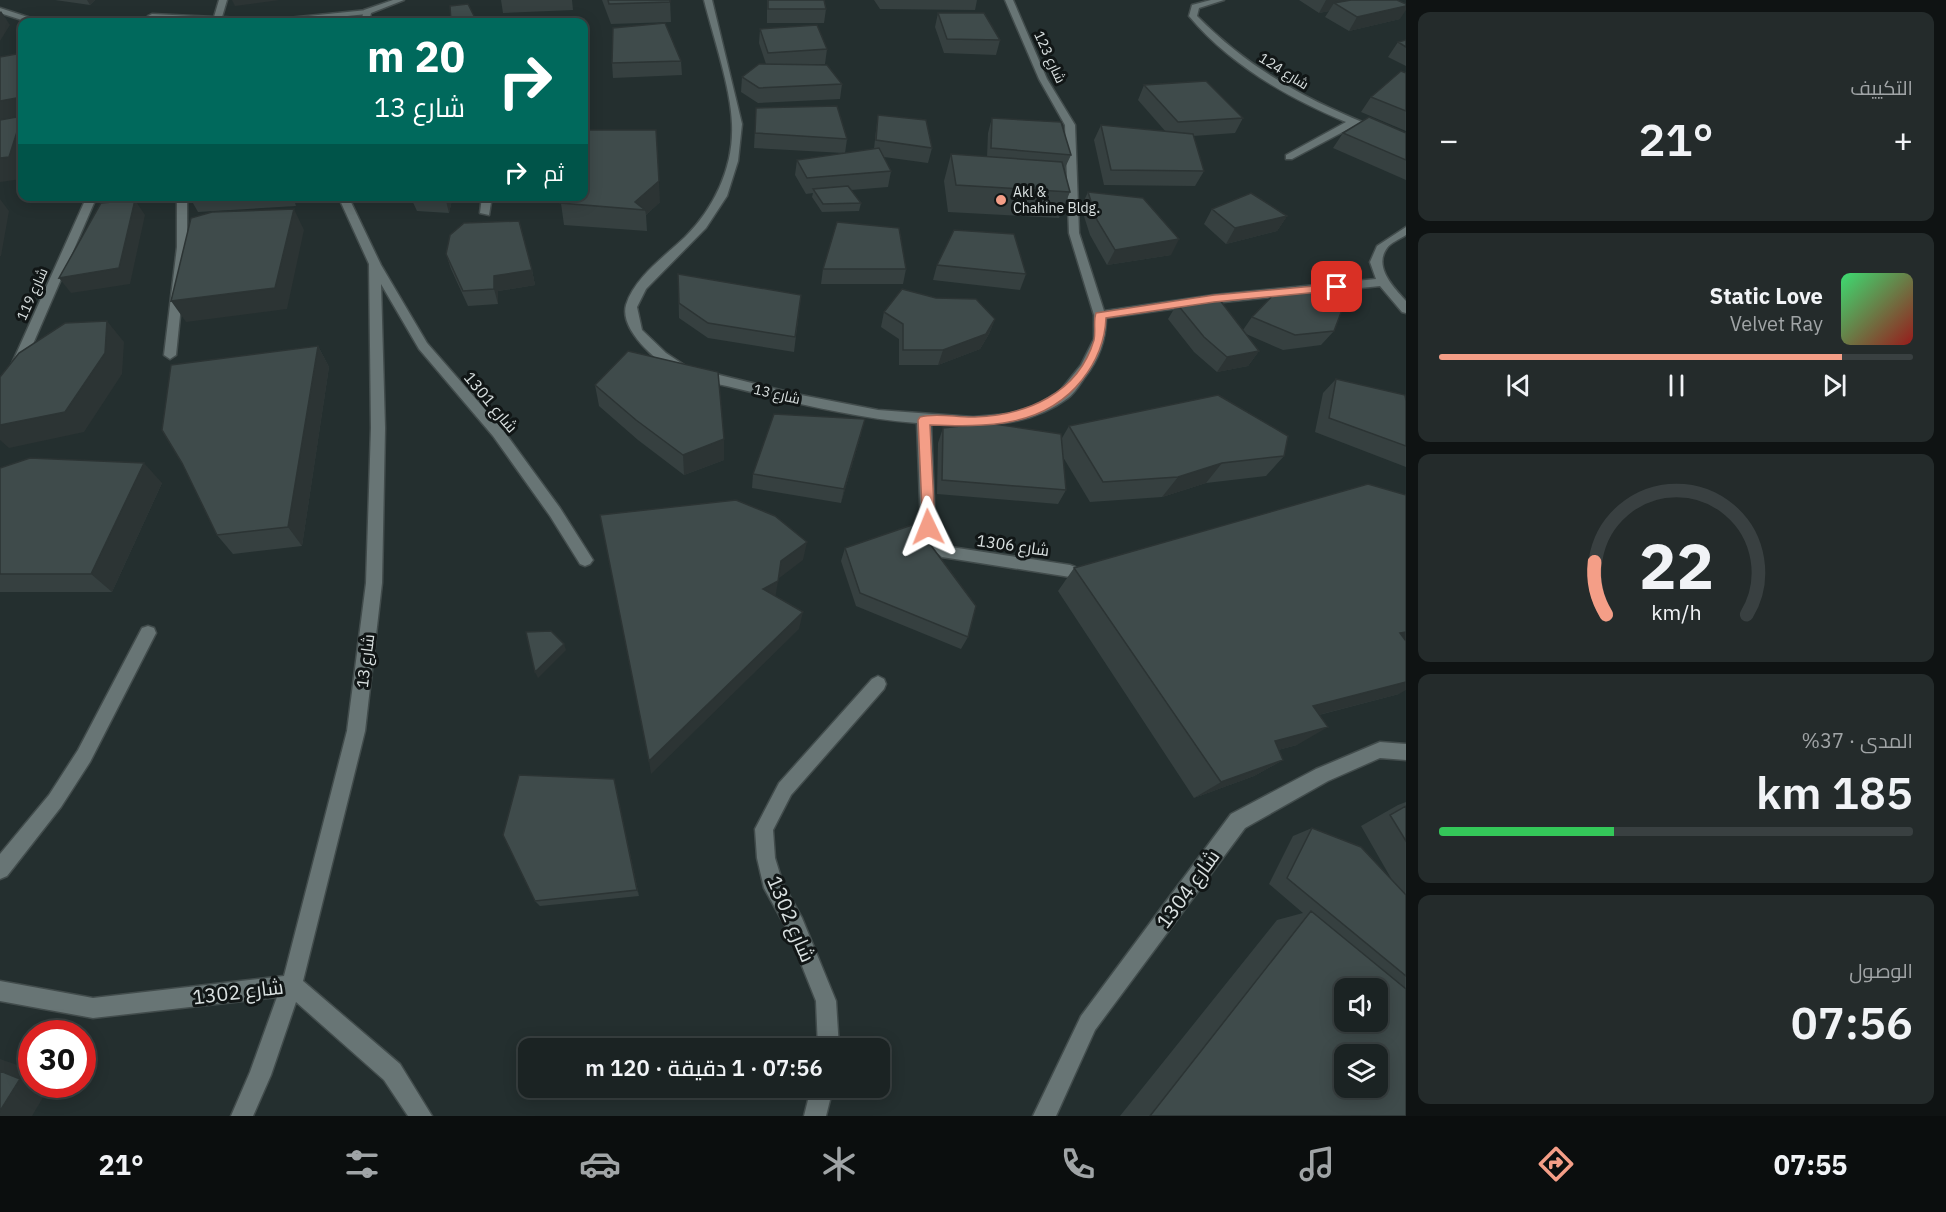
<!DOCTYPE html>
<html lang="ar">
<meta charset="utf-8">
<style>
body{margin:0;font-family:"IBM Plex Sans",Cairo,sans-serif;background:#242b2b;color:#f1f3f6;direction:rtl;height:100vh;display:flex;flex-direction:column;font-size:22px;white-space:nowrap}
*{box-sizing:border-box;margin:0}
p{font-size:20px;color:#a0a4a6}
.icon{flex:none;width:33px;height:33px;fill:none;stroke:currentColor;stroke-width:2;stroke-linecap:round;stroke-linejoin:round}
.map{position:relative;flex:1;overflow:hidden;direction:ltr}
.side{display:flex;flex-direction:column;gap:12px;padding:12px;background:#0f1313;width:540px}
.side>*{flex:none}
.top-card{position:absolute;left:18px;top:18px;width:570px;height:183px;border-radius:12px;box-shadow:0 3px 15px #0003,0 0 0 2px #394041;direction:rtl;background:#00695c;color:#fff;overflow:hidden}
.fabs{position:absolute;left:1334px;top:978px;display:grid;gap:12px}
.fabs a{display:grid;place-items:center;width:54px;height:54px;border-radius:12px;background:#1b2323;box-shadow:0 3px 15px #0003,0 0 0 2px #394041;font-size:30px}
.speed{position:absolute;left:18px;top:1020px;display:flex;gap:12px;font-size:30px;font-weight:700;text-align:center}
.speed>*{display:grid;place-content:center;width:78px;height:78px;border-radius:50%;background:#1b2323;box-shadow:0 3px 15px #0003,0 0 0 2px #394041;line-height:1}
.speed .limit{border:9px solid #d22;background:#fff;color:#111}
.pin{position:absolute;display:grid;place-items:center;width:51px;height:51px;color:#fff;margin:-26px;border-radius:12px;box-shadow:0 3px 9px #0006}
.me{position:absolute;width:66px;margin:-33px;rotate:358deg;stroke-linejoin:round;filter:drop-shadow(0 0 4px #0008)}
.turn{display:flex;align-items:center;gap:21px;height:126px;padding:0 24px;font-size:27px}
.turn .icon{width:78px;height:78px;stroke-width:2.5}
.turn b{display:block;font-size:42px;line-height:51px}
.then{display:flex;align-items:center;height:57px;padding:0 24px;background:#0003;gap:12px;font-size:22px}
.big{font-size:45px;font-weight:600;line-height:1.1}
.side .widget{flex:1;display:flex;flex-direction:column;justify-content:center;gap:9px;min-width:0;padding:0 21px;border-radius:12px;background:#242b2b}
.side .dial{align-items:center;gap:0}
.dial svg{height:156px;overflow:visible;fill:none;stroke:#394041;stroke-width:7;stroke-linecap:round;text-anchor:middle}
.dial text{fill:#f1f3f6;stroke:none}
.song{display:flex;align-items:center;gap:18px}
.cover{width:72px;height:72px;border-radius:9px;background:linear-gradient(135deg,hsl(140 70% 55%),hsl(0 70% 35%))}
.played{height:6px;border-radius:3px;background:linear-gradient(90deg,#f49e87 85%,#394041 85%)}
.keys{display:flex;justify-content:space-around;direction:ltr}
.heat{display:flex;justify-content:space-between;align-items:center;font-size:33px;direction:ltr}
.charge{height:9px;border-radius:4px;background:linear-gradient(90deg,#34c759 37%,#394041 0)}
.trip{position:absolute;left:518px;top:1038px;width:372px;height:60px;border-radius:12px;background:#1b2323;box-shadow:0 3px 15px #0003,0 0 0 2px #394041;font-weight:600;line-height:60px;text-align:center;direction:rtl}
.tab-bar{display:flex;height:96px;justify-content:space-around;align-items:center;background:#0b0e0e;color:#a0a4a6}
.tab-bar .icon{width:42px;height:42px}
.tab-bar .on{color:#f49e87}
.tab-bar b{font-size:27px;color:#f1f3f6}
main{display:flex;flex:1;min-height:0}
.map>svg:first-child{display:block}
</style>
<main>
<section class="side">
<div class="widget"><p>التكييف</p>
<div class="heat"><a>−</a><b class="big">21°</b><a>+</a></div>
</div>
<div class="widget">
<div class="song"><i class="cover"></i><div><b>Static Love</b><p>Velvet Ray</p></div></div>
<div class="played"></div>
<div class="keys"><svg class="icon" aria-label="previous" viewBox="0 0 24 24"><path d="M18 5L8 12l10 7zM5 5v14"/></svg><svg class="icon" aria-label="pause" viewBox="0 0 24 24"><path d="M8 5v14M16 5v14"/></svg><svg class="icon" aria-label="next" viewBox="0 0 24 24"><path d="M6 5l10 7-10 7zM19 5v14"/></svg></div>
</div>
<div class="widget dial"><svg viewBox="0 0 100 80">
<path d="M14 69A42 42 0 1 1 86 69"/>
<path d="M14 69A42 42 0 0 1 8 42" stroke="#f49e87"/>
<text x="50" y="56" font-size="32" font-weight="700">22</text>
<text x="50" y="72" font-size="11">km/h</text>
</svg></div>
<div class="widget"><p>المدى · 37%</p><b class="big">185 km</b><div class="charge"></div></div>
<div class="widget"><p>الوصول</p><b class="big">07:56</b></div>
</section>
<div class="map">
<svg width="1406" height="1116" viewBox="0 0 1406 1116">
<rect width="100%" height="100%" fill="#242f2f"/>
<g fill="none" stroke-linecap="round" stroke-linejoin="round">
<g stroke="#424c4c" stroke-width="3">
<path id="street" d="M219,0H227L222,17L269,20L367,10L371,12L367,14L288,22L152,18L148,16L152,14L214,17Z
M704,0H712L742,124L738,161L727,196L706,228L646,289L637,307L642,330L666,353L687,367L801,395L878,410L973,417L1008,414L1035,406L1060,391L1081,365L1094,339V315L1069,233L1065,125L1039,79L1005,0H1013L1047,79L1075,125L1079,233L1104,311L1214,295L1376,279L1370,262L1377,246L1406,227V235C1400,239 1390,243 1387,248C1373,267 1394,288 1406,301V313L1402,312L1380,286L1214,303L1106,318C1106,341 1099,359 1085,377C1080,384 1075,393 1068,398C1028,428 978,427 931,424L935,527L941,539L951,547L1070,565L1075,567L1078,571L1075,575L1070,577L942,557L930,547L921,527L917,423C855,418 796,403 735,388C717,383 695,381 678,373C658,363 619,330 626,305C634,278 665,256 685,237C714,208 734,167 732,124C731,88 713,36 704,0Z
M1211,0H1224L1199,8L1197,16C1258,78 1325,109 1406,139V145L1354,126L1292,159H1286V155L1346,122C1288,98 1230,65 1189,16L1192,5Z
M87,196H97L7,404L0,409V390Z
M177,196H187V247L176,355L170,359L164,355L177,247Z
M338,196H348L381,265L427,343L503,430L560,508L593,560L590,564L585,566L580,564L550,516L493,436L419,349L381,284L385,428L382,583L365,731L303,981L400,1064L432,1116H408L384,1080L296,1002L271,1075L253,1116H231L250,1072L277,997L93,1018L0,1001V981L93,998L284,976L347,731L366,583L371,428L369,264Z
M482,196H492L489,215L480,213Z
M148,626L154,628L156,633L90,762L61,807L7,876L0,879V854L49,795L78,750L142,628Z
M878,676L884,679L886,684L884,689L791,795L773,830L775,858L783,884L802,918L836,1001L839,1048H818L816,1001L788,931L764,888L757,858L755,829L779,783L872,679Z
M1380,742L1406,744V760L1380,758L1328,781L1245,828L1095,1030L1056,1116H1033L1081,1016L1231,814L1316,769Z
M811,1088H833L826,1116H804Z"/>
</g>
<g stroke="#424c4c" stroke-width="3">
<path id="secondary" d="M393,0H404L371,13L369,22H361L364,10Z
M0,8L37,20L38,22H28L0,13Z"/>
</g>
<use href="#street" fill="#687575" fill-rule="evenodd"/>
<use href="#secondary" fill="#687575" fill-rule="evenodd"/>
</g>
<path fill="#364040" d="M55,0H95L90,5Z
M501,0H572L573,10L503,13Z
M602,0H670L671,22L611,24Z
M767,0H824L826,9L824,23H767Z
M874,0H977L975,10L880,9Z
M1299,0H1397L1400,19L1349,31L1325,17L1329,11L1319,13Z
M938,13L1000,40L996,55L944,53L935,27Z
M760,29L827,49L825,64L811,65L842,84L840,99L758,103L741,92L742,77L766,64L759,43Z
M1406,40V66L1388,57L1398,42Z
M681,61L682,75L613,78L612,63Z
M1406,73V131L1361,112L1371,97Z
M1144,85L1243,118L1235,133L1193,136L1204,171L1195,186L1104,185L1094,140L1101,125L1166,132L1138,100Z
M756,108L847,139L845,153L874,149L876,130L878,115L932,148L928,163L884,157L891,171L888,187L851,190L861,203L859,211L822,212L812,197L813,193L806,194L795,175L797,160L844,153L754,148Z
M992,118L1071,155L1064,170L1070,192L1059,218L948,212L944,181L951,154L987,157L988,133Z
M1343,133H1406V180L1333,148Z
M1088,192L1171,255L1107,265L1090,235L1081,207Z
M189,196H293L296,206L198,212Z
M410,196H453L449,213L417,211Z
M560,196L660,202L646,215L647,231L564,225Z
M1212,209L1287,216L1277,231L1226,244L1204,224Z
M446,254L532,270L535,285L498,291V304L468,306L451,269Z
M937,265L1026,274L1020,290L933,280Z
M823,269H906L903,284H821Z
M678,274L801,295L794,352L708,338L679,318Z
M1177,304L1243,330L1252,317L1334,331L1321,345L1283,350L1246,334L1259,351L1248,366L1217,372L1194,352L1168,319Z
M884,312L995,319L989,334L980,349L938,365H899V339L881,327Z
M318,346L329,367L302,546L233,554L217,535Z
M1336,379L1406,401V467L1315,432L1323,393Z
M595,385L724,439V460L684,475L638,440L599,406Z
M1069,426L1284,456L1266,476L1206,483L1162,497L1090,502L1063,457L1066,490L1058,504L937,494L938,443L943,428L1062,438Z
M861,434L841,503L752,488L753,474Z
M0,468L162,483L112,592H0Z
M845,548L968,637L961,649L856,606L841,561Z
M1074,568L1399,694L1319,715L1297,745L1278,750L1283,760L1254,776L1194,798L1058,591Z
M614,779L639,896L540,906L535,901Z
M1406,802V1116H1120L1277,920L1303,913L1269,884L1293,836L1312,828L1392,880L1361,826L1398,805Z"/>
<path fill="#2c3434" d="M87,0H95L90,5Z
M232,0H280L235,6Z
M1326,0H1366L1334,3L1329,11L1319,13Z
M1406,6V10L1400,19L1349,31L1357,17Z
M1,11L10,25L0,41V12Z
M22,97V179L0,182V101Z
M659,181L660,202L646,215L645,210L635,202Z
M445,196H453L449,213L445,197Z
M0,199L9,211L1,256H0Z
M135,200L145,215L130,284L71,293L59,278Z
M294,209L304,230L287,309L186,322L171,301Z
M1287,216L1277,231L1226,244L1235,228Z
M1179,239L1171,255L1107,265L1115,250Z
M532,270L535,285L498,291V304L494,289V276Z
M995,319L989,334L980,349L938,365L943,350Z
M107,321L124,342L122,374L84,432L9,448L0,440V425Z
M318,346L329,367L302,546L288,527Z
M1259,351L1248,366L1217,372L1227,357Z
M865,419L861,434L841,503L844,489Z
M724,439V460L684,475L683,455Z
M144,463L162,483L112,592L91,574Z
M1222,463L1206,483L1162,497L1178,477Z
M807,542L803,560L778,579L781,561Z
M778,581L775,599L763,589Z
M803,612L799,629L651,774L649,761Z
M1406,632V645L1400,633Z
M564,644L566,650L538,678L535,672Z
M1406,682V690L1399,694L1283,724L1313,706Z
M1328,727L1297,745L1246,758L1275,741Z
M1283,760L1254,776L1194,798L1221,782Z
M614,779L616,788L639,896L637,890Z
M0,1059L32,1070V1084H51L32,1116H0Z"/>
<path fill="#3f4b4b" stroke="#2c3434" stroke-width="1.5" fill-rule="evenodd" d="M608,0H670V2L609,4Z
M768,0H824L826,9H768Z
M1351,0H1397L1406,4V6L1357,17L1334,3Z
M468,4L477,22H451L450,6Z
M938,13H984L1000,40L947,39Z
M573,19V22H536Z
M665,23L681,61L612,63L613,28Z
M817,25L827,49L768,53L760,29Z
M1406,40V47L1398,42Z
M22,53V97L0,101V57Z
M759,64L827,65L842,84L759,88L742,77Z
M1401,71L1406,73V111L1371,97Z
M1206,81L1243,118L1178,122L1144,85Z
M837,106L847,139L755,133L756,108Z
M878,115L926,120L932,148L876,140Z
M22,116L9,157L0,158V120Z
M1369,117L1406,133V160L1343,133Z
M992,118L1061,122L1071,155L991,148Z
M1101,125L1193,134L1204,171L1111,170Z
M584,130H656L659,181L635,202L645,210L560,203V196H584Z
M879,148L891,171L807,178L797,160Z
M951,154L1062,162L1070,192L956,185Z
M848,186L861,203L823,204L813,189Z
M1088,192L1143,198L1179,239L1115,250L1097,220Z
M1251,193L1287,216L1235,228L1212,209Z
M135,200L119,268L59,278L101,203Z
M294,209L275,288L171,301L191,218L212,212Z
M519,221L532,270L494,276V289L463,291L446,254L450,235L464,223Z
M837,222L899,228L906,269H823Z
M954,230L1014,234L1026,274L937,265Z
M678,274L801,295L795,337L708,323L679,303Z
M1308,287L1342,310L1334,331L1295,335L1252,317L1273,295Z
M902,289L936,298L976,299L995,319L986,334L943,350H903V324L884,312Z
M1216,295L1259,351L1227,357L1204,337L1177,304Z
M107,321L105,353L65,412L0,425V377L19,353L65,323Z
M318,346L288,527L217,535L182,463L162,430L171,365Z
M628,351L718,372L724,439L683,455L636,420L595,385Z
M1336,379L1405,395L1406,401V446L1329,418Z
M1218,395L1288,436L1284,456L1222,463L1178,477L1103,482L1069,426Z
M774,414L865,419L844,489L753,474Z
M988,423L1061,434L1066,490L942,480L943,428Z
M30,458L144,463L91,574H0V468Z
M1368,484L1406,495V632L1400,633L1406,641V682L1313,706L1328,727L1275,741L1283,760L1221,782L1074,568Z
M736,500L775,516L807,542L781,561L778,581L763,589L803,612L649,761L600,515Z
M915,524L976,606L968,637L860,593L845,548Z
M551,631L564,644L535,672L526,632Z
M519,775L614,779L637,890L535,901L503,835Z
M1406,806V841L1390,815Z
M1312,828L1361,847L1406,895V976L1287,878Z
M1311,911L1406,989V1116H1150ZM1344,988H1377V1022H1344ZM1344,1054H1377V1088H1344Z
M0,1071L20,1079L0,1111Z"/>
<path fill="#f49e87" stroke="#9f6758" stroke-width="1.5" d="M1337,284L1342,287L1340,290L1214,302L1106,318C1105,342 1097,361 1082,380C1044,428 986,427 930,425L935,527L933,531H923L918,420L920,417C937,412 958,418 975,417C1026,415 1078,394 1094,340C1096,331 1093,321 1096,313L1214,295Z"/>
<circle fill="#f49e87" stroke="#111616" stroke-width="2" cx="1001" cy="200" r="6"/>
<g text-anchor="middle" stroke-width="6" stroke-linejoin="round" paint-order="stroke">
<g font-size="14" fill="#dae1e1" stroke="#111616">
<text transform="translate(1050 57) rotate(65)" y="5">شارع 123</text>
<text transform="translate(1284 71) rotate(32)" y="5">شارع 124</text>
<text transform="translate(32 294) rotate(-66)" y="5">شارع 119</text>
<text transform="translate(777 394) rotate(13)" y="5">شارع 13</text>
</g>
<g font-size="14" fill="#dae1e1" stroke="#111616" text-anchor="start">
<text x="1013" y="197">Akl &amp;<tspan x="1013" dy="16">Chahine Bldg.</tspan></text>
</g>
<g font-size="16" fill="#dae1e1" stroke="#111616">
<text transform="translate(491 402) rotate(50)" y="6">شارع 1301</text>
<text transform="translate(1013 545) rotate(8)" y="6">شارع 1306</text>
<text transform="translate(365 661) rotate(-83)" y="6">شارع 13</text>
</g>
<g font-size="20" fill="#dae1e1" stroke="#111616">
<text transform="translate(1188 889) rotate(-54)" y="7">شارع 1304</text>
<text transform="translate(791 919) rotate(67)" y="7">شارع 1302</text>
<text transform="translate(238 992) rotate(-7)" y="7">شارع 1302</text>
</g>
</g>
</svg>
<div class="fabs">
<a><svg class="icon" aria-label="sound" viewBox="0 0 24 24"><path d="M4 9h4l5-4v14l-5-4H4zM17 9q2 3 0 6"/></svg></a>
<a><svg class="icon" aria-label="layers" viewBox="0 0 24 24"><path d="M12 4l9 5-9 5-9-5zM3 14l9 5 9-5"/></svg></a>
</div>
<div class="speed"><div class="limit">30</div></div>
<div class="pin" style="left:1337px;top:287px;background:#d93025"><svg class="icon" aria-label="arrive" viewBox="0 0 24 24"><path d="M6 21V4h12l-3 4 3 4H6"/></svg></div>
<svg class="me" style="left:928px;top:527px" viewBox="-20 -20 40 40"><path d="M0-17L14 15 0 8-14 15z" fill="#f49e87" stroke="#fff" stroke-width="4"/></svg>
<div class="trip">07:56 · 1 دقيقة · 120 m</div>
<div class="top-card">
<div class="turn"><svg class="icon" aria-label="right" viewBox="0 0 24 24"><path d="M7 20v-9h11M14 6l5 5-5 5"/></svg><div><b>20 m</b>شارع 13</div></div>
<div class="then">ثم<svg class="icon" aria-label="right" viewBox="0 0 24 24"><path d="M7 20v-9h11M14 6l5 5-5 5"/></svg></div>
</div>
</div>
</main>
<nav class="tab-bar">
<b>07:55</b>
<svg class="icon on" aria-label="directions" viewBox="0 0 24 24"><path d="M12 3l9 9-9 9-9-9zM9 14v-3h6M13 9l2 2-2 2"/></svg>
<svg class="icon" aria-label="music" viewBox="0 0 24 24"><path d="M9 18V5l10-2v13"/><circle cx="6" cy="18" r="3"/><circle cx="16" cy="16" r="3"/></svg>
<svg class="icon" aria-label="phone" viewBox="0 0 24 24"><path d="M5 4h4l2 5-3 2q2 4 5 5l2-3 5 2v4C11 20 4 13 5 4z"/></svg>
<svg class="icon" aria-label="climate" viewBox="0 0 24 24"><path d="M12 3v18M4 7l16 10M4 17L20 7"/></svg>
<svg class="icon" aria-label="car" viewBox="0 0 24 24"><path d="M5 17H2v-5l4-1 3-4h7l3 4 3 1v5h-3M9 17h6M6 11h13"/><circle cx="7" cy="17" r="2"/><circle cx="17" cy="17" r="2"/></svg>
<svg class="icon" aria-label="filters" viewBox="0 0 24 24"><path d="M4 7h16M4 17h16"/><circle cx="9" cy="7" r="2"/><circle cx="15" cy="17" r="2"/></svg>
<b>21°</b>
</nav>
